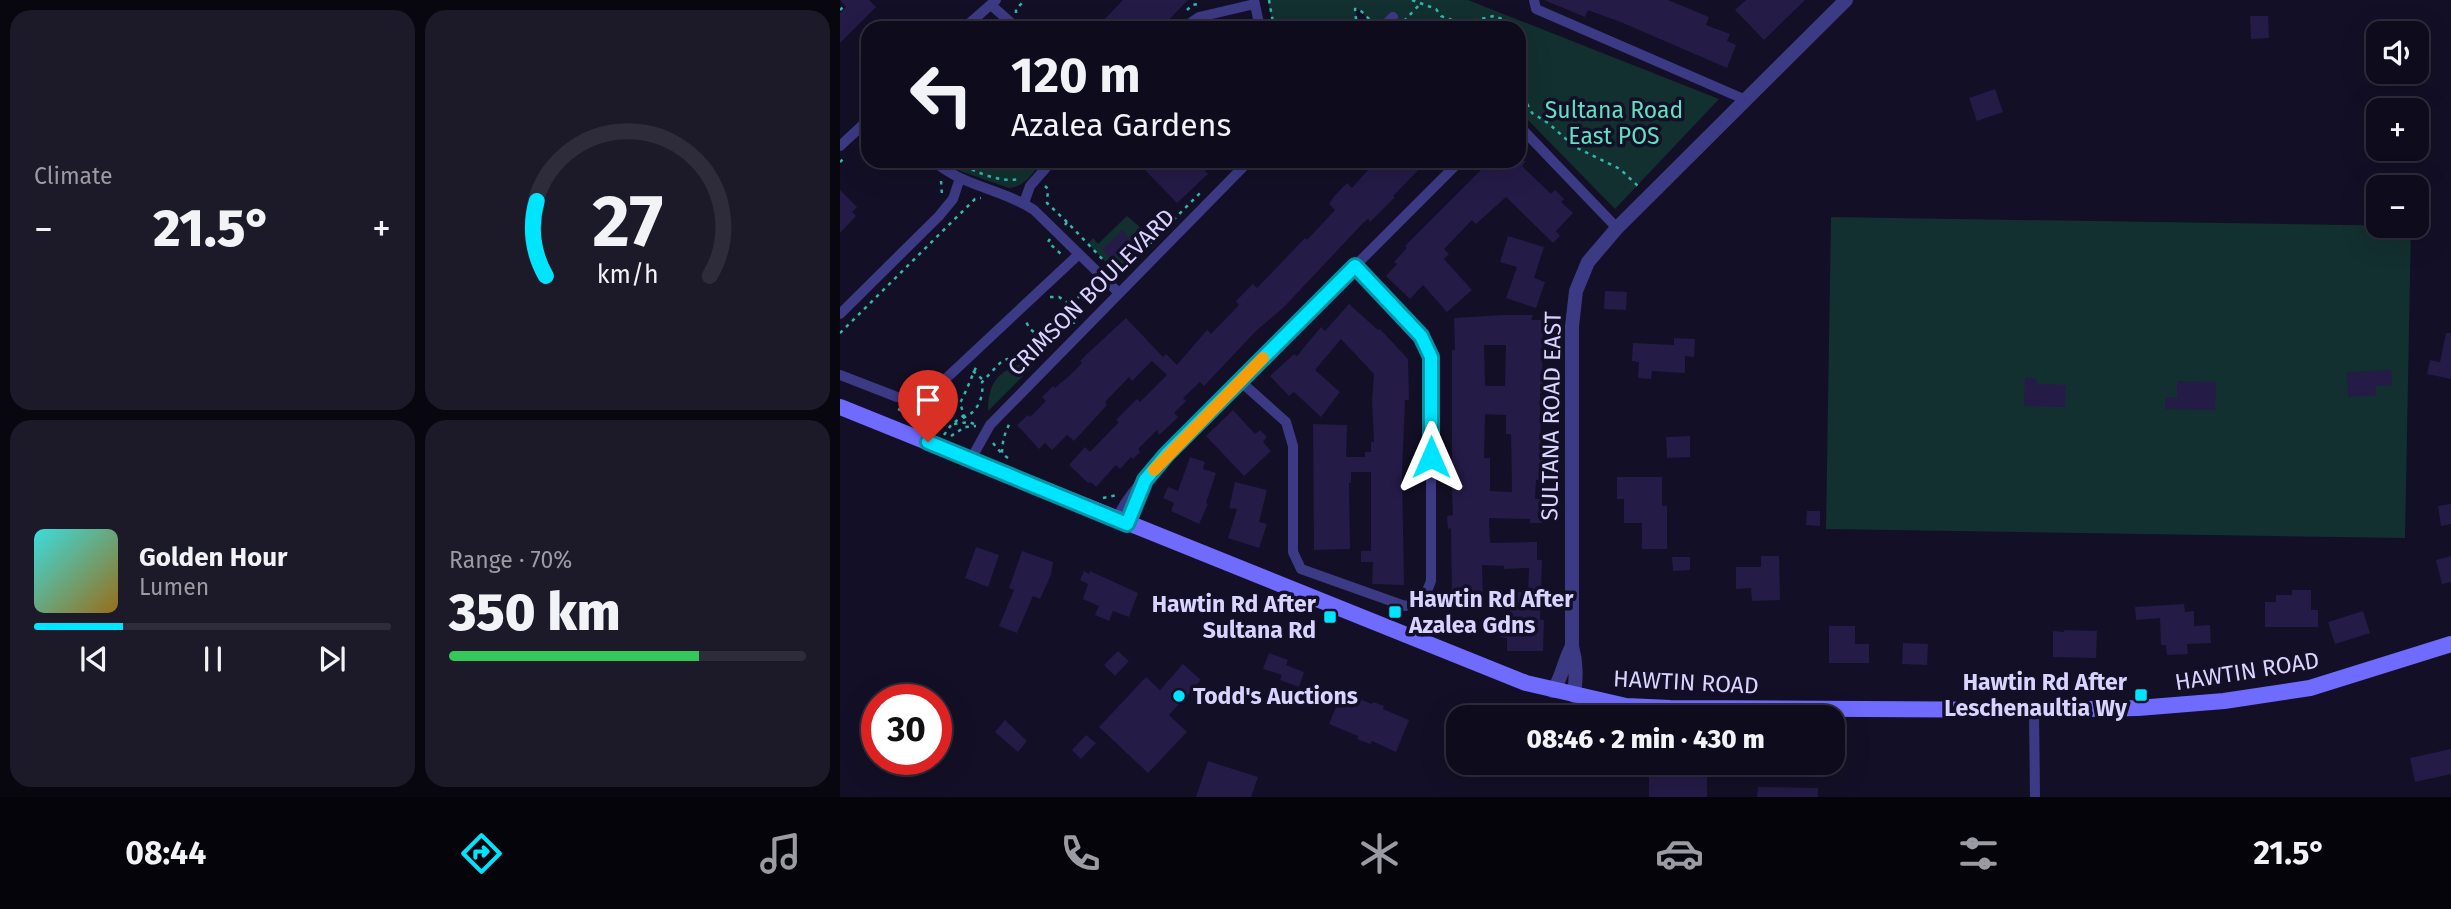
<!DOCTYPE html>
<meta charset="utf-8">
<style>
body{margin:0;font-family:"Fira Sans",sans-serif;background:#1c1929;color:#f1f3f6;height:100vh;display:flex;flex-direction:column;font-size:26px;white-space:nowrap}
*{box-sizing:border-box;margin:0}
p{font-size:23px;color:#9b9ba3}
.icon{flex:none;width:38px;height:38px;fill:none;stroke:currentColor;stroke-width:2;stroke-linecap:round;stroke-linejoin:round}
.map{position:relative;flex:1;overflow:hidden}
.drawer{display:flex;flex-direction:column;gap:10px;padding:10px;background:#08060f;width:840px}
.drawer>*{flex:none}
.guide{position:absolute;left:21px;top:21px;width:665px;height:147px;border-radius:21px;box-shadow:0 7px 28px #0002,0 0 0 2px #2e2b3b;background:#0e0b1c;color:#f1f3f6;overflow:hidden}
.controls{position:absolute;left:1526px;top:21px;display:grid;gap:14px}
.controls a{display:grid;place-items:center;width:63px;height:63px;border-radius:14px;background:#0e0b1c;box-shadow:0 7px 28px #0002,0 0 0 2px #2e2b3b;font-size:35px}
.speed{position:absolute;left:21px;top:684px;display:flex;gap:14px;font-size:35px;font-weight:700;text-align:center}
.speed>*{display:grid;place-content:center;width:91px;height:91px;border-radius:50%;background:#0e0b1c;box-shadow:0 7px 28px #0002,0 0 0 2px #2e2b3b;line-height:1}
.speed .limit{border:10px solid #d22;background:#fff;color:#111}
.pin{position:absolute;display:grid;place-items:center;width:60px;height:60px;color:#fff;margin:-72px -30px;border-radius:50% 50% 50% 0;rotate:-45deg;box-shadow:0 0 7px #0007}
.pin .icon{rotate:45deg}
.me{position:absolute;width:77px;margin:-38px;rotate:0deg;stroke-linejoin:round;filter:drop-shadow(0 0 5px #0008)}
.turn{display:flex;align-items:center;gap:24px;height:147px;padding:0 35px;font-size:32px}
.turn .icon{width:91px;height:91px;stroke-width:2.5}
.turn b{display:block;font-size:49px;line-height:60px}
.big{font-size:52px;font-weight:800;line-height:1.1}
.drawer .tile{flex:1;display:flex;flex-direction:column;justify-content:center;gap:10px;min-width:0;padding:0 24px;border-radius:21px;background:#1c1929}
.drawer .dial{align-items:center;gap:0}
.dial svg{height:182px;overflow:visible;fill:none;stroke:#2e2b3b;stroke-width:7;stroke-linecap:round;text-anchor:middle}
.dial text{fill:#f1f3f6;stroke:none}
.song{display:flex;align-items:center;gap:21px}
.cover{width:84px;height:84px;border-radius:10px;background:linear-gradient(135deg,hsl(180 70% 55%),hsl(40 70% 35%))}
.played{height:7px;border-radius:4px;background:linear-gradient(90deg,#00e5ff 25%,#2e2b3b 25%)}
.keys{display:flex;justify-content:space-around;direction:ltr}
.heat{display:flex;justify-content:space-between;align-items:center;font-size:38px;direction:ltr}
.charge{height:10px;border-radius:5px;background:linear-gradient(90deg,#34c759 70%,#2e2b3b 0)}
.drawer .tiles{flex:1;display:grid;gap:10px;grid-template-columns:repeat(2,1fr)}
.trip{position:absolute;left:606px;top:705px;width:399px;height:70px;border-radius:21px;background:#0e0b1c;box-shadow:0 7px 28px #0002,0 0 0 2px #2e2b3b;font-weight:800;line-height:70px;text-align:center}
.tabs{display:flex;height:112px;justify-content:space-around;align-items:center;background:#06040b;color:#9b9ba3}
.tabs .icon{width:49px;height:49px}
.tabs .current{color:#00e5ff}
.tabs b{font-size:32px;color:#f1f3f6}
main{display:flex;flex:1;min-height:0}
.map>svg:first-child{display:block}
</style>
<main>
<section class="drawer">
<div class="tiles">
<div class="tile"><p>Climate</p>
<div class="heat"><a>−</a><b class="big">21.5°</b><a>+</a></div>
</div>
<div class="tile dial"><svg viewBox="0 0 100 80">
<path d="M14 69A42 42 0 1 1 86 69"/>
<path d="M14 69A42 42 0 0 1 10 36" stroke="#00e5ff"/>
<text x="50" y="56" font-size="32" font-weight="700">27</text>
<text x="50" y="72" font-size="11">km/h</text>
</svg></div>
<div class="tile">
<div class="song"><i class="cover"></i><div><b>Golden Hour</b><p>Lumen</p></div></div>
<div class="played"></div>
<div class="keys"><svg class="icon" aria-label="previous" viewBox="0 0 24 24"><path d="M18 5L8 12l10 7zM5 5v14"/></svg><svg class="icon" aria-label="pause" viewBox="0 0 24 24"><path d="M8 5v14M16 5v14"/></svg><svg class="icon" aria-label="next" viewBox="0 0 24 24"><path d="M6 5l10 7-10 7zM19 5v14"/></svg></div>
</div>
<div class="tile"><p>Range · 70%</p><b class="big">350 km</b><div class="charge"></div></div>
</div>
</section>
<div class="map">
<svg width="1611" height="797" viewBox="0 0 1611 797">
<rect width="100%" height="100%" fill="#130f26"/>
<path fill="#12302f" d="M428,0H628L879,99L775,209L679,111V28H564L553,17L538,28L518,9L515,10L521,28H433Z
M109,161H202C193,173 185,187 169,188L120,171Z
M287,216L302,229L306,225L315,234L284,264H268L248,244L253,238L258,244Z
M991,217L1571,226L1565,538L986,529Z
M191,361L194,362L193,366L148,411C148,378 162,369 191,361Z"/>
<path fill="#241b47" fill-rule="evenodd" d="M0,0H29L36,7L0,43V13L6,7Z
M283,0H348L321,28H269L262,22Z
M704,0H828L869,17L866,25L890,34L887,41L896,45L887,68L783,23L748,10L745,17Z
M906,0H965L924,40L895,10Z
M1410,16H1428L1429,38L1411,39Z
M1155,89L1163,112L1137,121L1129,98Z
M313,161H356L368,174L337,203L305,170Z
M536,161H587L553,196L555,197L530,222L528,219L524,222L443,308L416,331L364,386L360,382L343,398L346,401L334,413L338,417L330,425L319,435L317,430L298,449L300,452L293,459L291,457L280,469L276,465L256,487L251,482L248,483L229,465L245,447L250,452L279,422L276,420L297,399L300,402L327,375L312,361L292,381L289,377L265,402L267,405L234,441L227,435L212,450L205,443L199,449L177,425L188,415L190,417L206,401L202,397L213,386L215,388L229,376L242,363L240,361L247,354L286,318L323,357L326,354L337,365L367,330L371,334L399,305L396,301L413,284L417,288L465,238L467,240L495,210L489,204L495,195L507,183L512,188Z
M647,161H686L682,166L711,194L715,190L724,199L721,202L733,213L716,231L720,236L713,243L666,197L636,224L632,220L604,249L609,254L604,259L632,290L607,312L583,285L570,299L546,276L557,264L554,262L567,248L565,246L641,170L639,169Z
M0,190L17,207L12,212L16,216L0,233Z
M282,230L291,240L271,259L262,250Z
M668,236L704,247L694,278L705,282L696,308L666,298L677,267L660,262Z
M765,291L787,292L786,310L764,309Z
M509,304L538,330L540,329L568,359L569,400H565L562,472L564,585L532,584L533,562H521V551H531V472H511V483H509L510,549L474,550L473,424L507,425L506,457H525V452H531V442H534L532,401L534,374L501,339L475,370L500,392L481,417L454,392L449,396L430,376L454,354L457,356L481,327L485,331Z
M662,315H693L691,320H703L702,393H700L701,451H704L705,480H696L695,499H703L702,523H690V519L649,518L650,543L697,542V560H702L700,620H704L703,651H667V638L660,637V620H670V592H688L689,568L664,569V566L642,565L643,601H612L611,528L608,529L607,516L613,515L612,490L611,471L607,472V459H612V350H615L614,318ZM644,345H666L665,386H645ZM645,414L666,415V434H671L672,492L650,491V458H644Z
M1606,333H1611V379L1587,374L1590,360L1600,362Z
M834,338L855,339L854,357L845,356V373L812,371L811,379L798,378L799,362L792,361L793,343L834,345Z
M1551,370L1552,385L1536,386V395L1508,397L1507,372Z
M1185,378H1197V384L1226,385L1225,407L1184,406Z
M1337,381L1376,382L1375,410L1325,409V397H1337Z
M393,410L415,434L420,430L427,437L423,442L431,451L404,476L366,436Z
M850,436V457L827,458L826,437Z
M350,457L365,462L363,469L376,473L366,503L368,504L359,524L331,511L334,503L323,498L328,487L338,491Z
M777,477H822V506H827V549H802V523H784V499H777Z
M395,482L427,490L419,522L427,524L419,548L388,538L397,509L389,508Z
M1611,504V524L1601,526L1598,506Z
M967,511H980V526L966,525Z
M136,547L159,555L148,587L125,578Z
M182,551L213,562L211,575L200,599L193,596L177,633L159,626L174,590L169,588Z
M921,556H939L940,600L912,601L911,588L896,589V567H921Z
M1611,556V582L1602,584L1596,560Z
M832,557H850V570L833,571Z
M244,571L249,574L250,571L298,593L289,617L273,611L269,621L255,615L259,606L243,599L248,584L240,580Z
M1452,590H1471V610H1478V627H1425V602H1436V595H1452Z
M1344,604L1345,612L1354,611V626L1370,625L1371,643L1347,644L1348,654L1327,655L1326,645H1321L1320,618L1296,620L1295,607Z
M1523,611L1530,633L1495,644L1488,622Z
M989,626H1015V644H1029V663H989Z
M1224,630L1257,631L1256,658L1213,657V631L1224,632Z
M1063,643L1088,644L1087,665L1062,664Z
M278,651L289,661L275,676L264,665Z
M429,653L448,660L446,665L464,672L459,687L440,680L442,675L423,669Z
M343,664L361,680L329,715L347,732L308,773L259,727L306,677L320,690Z
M502,692L532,704L533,702L544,706L543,709L569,720L556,752L532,741L530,744L517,739L518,736L489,724Z
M165,720L187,741L178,752L155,732Z
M246,735L256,743L241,759L232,750Z
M1611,749V774L1575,782L1570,758Z
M368,761L418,777L411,797H356Z
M809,777H867V797H809Z
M918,787L978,788V797H917Z"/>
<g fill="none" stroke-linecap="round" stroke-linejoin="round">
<path stroke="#2fb8b0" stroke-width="2.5" stroke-dasharray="3.5 5" stroke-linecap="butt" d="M429,0L434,28
M572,0L596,9L601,16L612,20L628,22L654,16L667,21L670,28
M0,10L4,6
M347,10L352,5L359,4
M176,13V9L185,0
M396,20L407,28
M564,21L581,3
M517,28L515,9H519L533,23
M679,89L692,113L708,123L735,147L780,169L800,188
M117,161C134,172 160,183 180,179
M0,162L6,156
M418,169L426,161
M101,181L102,195
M205,186L208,189L207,203L227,222
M225,225L227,222L268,265
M210,239L208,242L221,254
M268,267H287L362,191
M210,297H219L237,309L236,300L253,281
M234,324L233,317L236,311
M0,333L135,199L141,198
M133,371L143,380
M58,409L76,417L89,427
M123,418C138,412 144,397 142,382L160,363L167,359C182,364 192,360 201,347V338L190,329L185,320
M114,424L129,422L134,424
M104,435L111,425L124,415L120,403C127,390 131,378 137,365
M111,436L125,427L136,426
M153,443L162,454
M168,458L162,454C162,441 165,432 171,421
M263,498L277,495"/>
<path stroke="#3d3a85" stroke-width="10" d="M414,0L420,28
M694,0L696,9L906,100
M151,5L177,28
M124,28L156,0
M343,28L359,17L415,4
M542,28L553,17
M679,128L683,130L777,228
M0,146L28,120
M94,161C123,187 163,189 194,210L279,293
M184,203L190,186L212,161
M0,314L99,216L113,199L120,178
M0,375L57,397L83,400L239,254
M400,381L446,422L453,446V552L461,569L565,606C582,603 585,597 591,581V357L581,336L515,266
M131,459L150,425L409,161
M277,519C287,493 309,476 326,455L620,161
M287,524L302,486
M1194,710L1195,797"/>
<path stroke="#3d3a85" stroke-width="14" d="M713,691C722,677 724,661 732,646
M734,696C736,678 737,664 732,646V326L736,291L748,262L777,228L1006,0"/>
<path stroke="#6f6bff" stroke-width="16" d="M0,407L686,683L786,706L830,708L1194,710L1298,708L1384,701L1470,688L1611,644"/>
</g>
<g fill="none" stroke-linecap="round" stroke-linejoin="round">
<g stroke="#0095a6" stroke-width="18">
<path id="route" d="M88,442L287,524L305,480L326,455L515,266L581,336L591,357V457"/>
</g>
<use href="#route" stroke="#00e5ff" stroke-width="12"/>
<path stroke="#f59e0b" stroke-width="12" d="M314,470L423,358"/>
</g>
<g fill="#00e5ff" stroke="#130f26" stroke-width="2.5">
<rect x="548" y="605" width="14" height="14" rx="3.5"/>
<rect x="483" y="610" width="14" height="14" rx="3.5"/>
<rect x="1294" y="688" width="14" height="14" rx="3.5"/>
<circle cx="339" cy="696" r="7"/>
</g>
<g text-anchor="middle" stroke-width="7" stroke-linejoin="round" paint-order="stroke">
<g font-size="23" fill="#5fe0c0" stroke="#130f26">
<text x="774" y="118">Sultana Road<tspan x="774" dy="26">East POS</tspan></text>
</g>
<g font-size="23" fill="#d9d4ff" stroke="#130f26">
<text transform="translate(251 292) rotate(-45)" y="8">CRIMSON BOULEVARD</text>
<text transform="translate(711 416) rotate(-89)" y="8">SULTANA ROAD EAST</text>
<text transform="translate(1407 671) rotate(-9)" y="8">HAWTIN ROAD</text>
<text transform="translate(846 682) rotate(3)" y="8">HAWTIN ROAD</text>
</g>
<g font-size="23" font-weight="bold" fill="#d9d4ff" stroke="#130f26" text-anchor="start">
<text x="569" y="607">Hawtin Rd After<tspan x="569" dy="26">Azalea Gdns</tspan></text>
<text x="476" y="612" text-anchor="end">Hawtin Rd After<tspan x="476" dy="26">Sultana Rd</tspan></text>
<text x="1287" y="690" text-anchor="end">Hawtin Rd After<tspan x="1287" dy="26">Leschenaultia Wy</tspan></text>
<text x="353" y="704">Todd's Auctions</text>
</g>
</g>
</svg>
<div class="controls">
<a><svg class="icon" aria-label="sound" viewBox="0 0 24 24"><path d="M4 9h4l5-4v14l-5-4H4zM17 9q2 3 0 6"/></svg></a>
<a>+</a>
<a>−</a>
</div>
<div class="speed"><div class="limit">30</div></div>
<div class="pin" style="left:88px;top:442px;background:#d93025"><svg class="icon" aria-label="arrive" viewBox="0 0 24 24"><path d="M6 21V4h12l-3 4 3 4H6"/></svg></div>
<svg class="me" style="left:591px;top:457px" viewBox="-20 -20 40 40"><path d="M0-17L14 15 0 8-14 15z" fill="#00e5ff" stroke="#fff" stroke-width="4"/></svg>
<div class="trip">08:46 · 2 min · 430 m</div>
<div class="guide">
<div class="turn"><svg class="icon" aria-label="left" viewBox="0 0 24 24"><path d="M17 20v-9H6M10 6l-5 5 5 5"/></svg><div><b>120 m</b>Azalea Gardens</div></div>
</div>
</div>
</main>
<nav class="tabs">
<b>08:44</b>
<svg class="icon current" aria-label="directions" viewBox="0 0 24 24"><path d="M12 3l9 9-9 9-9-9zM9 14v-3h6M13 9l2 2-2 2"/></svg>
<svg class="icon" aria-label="music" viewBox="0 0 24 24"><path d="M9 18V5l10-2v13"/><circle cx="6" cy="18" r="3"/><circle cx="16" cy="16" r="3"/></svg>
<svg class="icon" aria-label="phone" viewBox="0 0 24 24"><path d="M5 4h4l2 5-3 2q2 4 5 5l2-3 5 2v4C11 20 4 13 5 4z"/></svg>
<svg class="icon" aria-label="climate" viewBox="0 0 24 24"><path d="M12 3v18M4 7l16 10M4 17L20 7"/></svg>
<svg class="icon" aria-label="car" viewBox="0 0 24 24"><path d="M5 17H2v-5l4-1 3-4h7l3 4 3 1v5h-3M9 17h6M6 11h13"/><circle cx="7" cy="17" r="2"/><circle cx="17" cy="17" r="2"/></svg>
<svg class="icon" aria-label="filters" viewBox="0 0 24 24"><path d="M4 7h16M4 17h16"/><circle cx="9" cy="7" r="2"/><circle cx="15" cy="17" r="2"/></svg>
<b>21.5°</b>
</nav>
